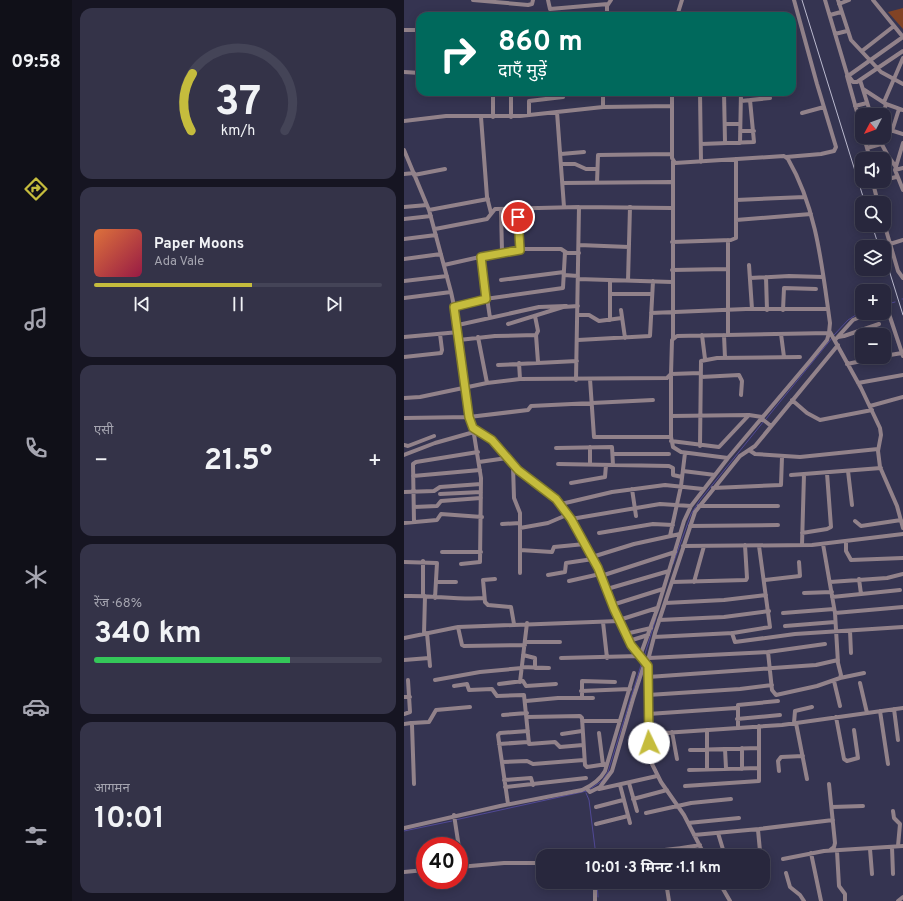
<!DOCTYPE html>
<html lang="hi">
<meta charset="utf-8">
<style>
body{margin:0;font-family:Overpass,"Noto Sans Devanagari",sans-serif;background:#343348;color:#f1f3f6;height:100vh;display:flex;flex-direction:column;font-size:15px;white-space:nowrap}
*{box-sizing:border-box;margin:0}
p{font-size:13px;color:#a5a5b0}
.icon{flex:none;width:22px;height:22px;fill:none;stroke:currentColor;stroke-width:2;stroke-linecap:round;stroke-linejoin:round}
.map{position:relative;flex:1;overflow:hidden}
.panel{display:flex;flex-direction:column;gap:8px;padding:8px;background:#161522;width:332px}
.panel>*{flex:none}
.banner{position:absolute;left:12px;top:12px;width:380px;height:84px;border-radius:12px;box-shadow:0 2px 10px #0003,0 0 0 1px #444457;background:#00695c;color:#fff;overflow:hidden}
.needle{width:26px;rotate:229deg}
.controls{position:absolute;left:451px;top:108px;display:grid;gap:8px}
.controls a{display:grid;place-items:center;width:36px;height:36px;border-radius:8px;background:#28273d;box-shadow:0 2px 10px #0003,0 0 0 1px #444457;font-size:20px}
.speed{position:absolute;left:12px;top:837px;display:flex;gap:8px;font-size:20px;font-weight:700;text-align:center}
.speed>*{display:grid;place-content:center;width:52px;height:52px;border-radius:50%;background:#28273d;box-shadow:0 2px 10px #0003,0 0 0 1px #444457;line-height:1}
.speed .limit{border:6px solid #d22;background:#fff;color:#111}
.pin{position:absolute;display:grid;place-items:center;width:34px;height:34px;color:#fff;margin:-17px;border:2px solid #fff;border-radius:50%;box-shadow:0 1px 4px #0007}
.me{position:absolute;width:44px;margin:-22px;rotate:357deg;stroke-linejoin:round;filter:drop-shadow(0 0 3px #0008)}
.turn{display:flex;align-items:center;gap:14px;height:84px;padding:0 16px;font-size:18px}
.turn .icon{width:52px;height:52px;stroke-width:2.5}
.turn b{display:block;font-size:28px;line-height:34px}
.big{font-size:30px;font-weight:700;line-height:1.1}
.panel .card{flex:1;display:flex;flex-direction:column;justify-content:center;gap:6px;min-width:0;padding:0 14px;border-radius:12px;background:#343348}
.panel .dial{align-items:center;gap:0}
.dial svg{height:104px;overflow:visible;fill:none;stroke:#444457;stroke-width:7;stroke-linecap:round;text-anchor:middle}
.dial text{fill:#f1f3f6;stroke:none}
.song{display:flex;align-items:center;gap:12px}
.cover{width:48px;height:48px;border-radius:6px;background:linear-gradient(135deg,hsl(20 70% 55%),hsl(340 70% 35%))}
.played{height:4px;border-radius:2px;background:linear-gradient(90deg,#c5bc3d 55%,#444457 55%)}
.keys{display:flex;justify-content:space-around;direction:ltr}
.heat{display:flex;justify-content:space-between;align-items:center;font-size:22px;direction:ltr}
.charge{height:6px;border-radius:3px;background:linear-gradient(90deg,#34c759 68%,#444457 0)}
.trip{position:absolute;left:132px;top:849px;width:234px;height:40px;border-radius:12px;background:#28273d;box-shadow:0 2px 10px #0003,0 0 0 1px #444457;font-weight:700;line-height:40px;text-align:center}
main{display:flex;flex:1;min-height:0}
.tabs{display:flex;flex-direction:column;width:72px;justify-content:space-around;align-items:center;background:#101018;color:#a5a5b0}
.tabs .icon{width:28px;height:28px}
.tabs .selected{color:#c5bc3d}
.tabs b{font-size:18px;color:#f1f3f6}
.map>svg:first-child{display:block}
</style>
<main>
<nav class="tabs">
<b>09:58</b>
<svg class="icon selected" aria-label="directions" viewBox="0 0 24 24"><path d="M12 3l9 9-9 9-9-9zM9 14v-3h6M13 9l2 2-2 2"/></svg>
<svg class="icon" aria-label="music" viewBox="0 0 24 24"><path d="M9 18V5l10-2v13"/><circle cx="6" cy="18" r="3"/><circle cx="16" cy="16" r="3"/></svg>
<svg class="icon" aria-label="phone" viewBox="0 0 24 24"><path d="M5 4h4l2 5-3 2q2 4 5 5l2-3 5 2v4C11 20 4 13 5 4z"/></svg>
<svg class="icon" aria-label="climate" viewBox="0 0 24 24"><path d="M12 3v18M4 7l16 10M4 17L20 7"/></svg>
<svg class="icon" aria-label="car" viewBox="0 0 24 24"><path d="M5 17H2v-5l4-1 3-4h7l3 4 3 1v5h-3M9 17h6M6 11h13"/><circle cx="7" cy="17" r="2"/><circle cx="17" cy="17" r="2"/></svg>
<svg class="icon" aria-label="filters" viewBox="0 0 24 24"><path d="M4 7h16M4 17h16"/><circle cx="9" cy="7" r="2"/><circle cx="15" cy="17" r="2"/></svg>
</nav>
<section class="panel">
<div class="card dial"><svg viewBox="0 0 100 80">
<path d="M14 69A42 42 0 1 1 86 69"/>
<path d="M14 69A42 42 0 0 1 15 25" stroke="#c5bc3d"/>
<text x="50" y="56" font-size="32" font-weight="700">37</text>
<text x="50" y="72" font-size="11">km/h</text>
</svg></div>
<div class="card">
<div class="song"><i class="cover"></i><div><b>Paper Moons</b><p>Ada Vale</p></div></div>
<div class="played"></div>
<div class="keys"><svg class="icon" aria-label="previous" viewBox="0 0 24 24"><path d="M18 5L8 12l10 7zM5 5v14"/></svg><svg class="icon" aria-label="pause" viewBox="0 0 24 24"><path d="M8 5v14M16 5v14"/></svg><svg class="icon" aria-label="next" viewBox="0 0 24 24"><path d="M6 5l10 7-10 7zM19 5v14"/></svg></div>
</div>
<div class="card"><p>एसी</p>
<div class="heat"><a>−</a><b class="big">21.5°</b><a>+</a></div>
</div>
<div class="card"><p>रेंज · 68%</p><b class="big">340 km</b><div class="charge"></div></div>
<div class="card"><p>आगमन</p><b class="big">10:01</b></div>
</section>
<div class="map">
<svg width="499" height="901" viewBox="0 0 499 901">
<rect width="100%" height="100%" fill="#353451"/>
<path fill="#814325" d="M499,8V29L484,12Z"/>
<g fill="none" stroke-linecap="round" stroke-linejoin="round">
<path stroke="#514996" stroke-width="1" d="M498,299H499
M480,305L491,302
M430,335L444,320L458,311
M362,419L428,338
M269,564L287,514L296,500L360,421
M240,657L252,618
M186,789L198,781L204,772L238,662
M182,793L185,800L192,856
M51,820L183,791
M0,831L48,821
M193,882L194,897"/>
<path stroke="#92828a" stroke-width="4" d="M69,0L124,5L128,4L129,0
M144,0L146,9L204,4
M421,0L443,74L449,82H453L499,51
M434,0L447,40L477,72L499,84
M469,0L499,37
M435,4L445,0
M426,15L437,12
M203,16V6L207,0
M273,16L278,0
M0,30H16
M431,34L443,31
M458,51L490,26
M0,72L16,73
M443,76L458,130
M444,76L499,37
M456,80L467,115
M459,89L482,104L499,110
M89,92V117
M107,92V117
M296,92L297,162
M320,92L321,142
M337,101L366,98
M480,102L499,58
M451,106L463,103
M199,107V92
M153,112L160,207
M398,113L420,107
M125,115V101L159,97
M479,115L482,104
M77,117L83,197L87,213
M0,121L42,116H116L199,107L268,106
M321,124H336
M480,128L499,134
M336,131H350
M488,131L495,109
M460,137L466,159
M474,137L484,156L492,167
M336,143L337,92
M499,143L491,170L499,190
M297,144L350,142L346,100
M463,148L477,144
M0,150L25,210L47,292L53,320L65,417L69,427L88,440L112,468L158,505L190,561L227,645L244,666V726L246,753L248,764L257,782L280,815L301,856
M157,154L180,152
M382,157L417,154L430,151L432,147L413,84L390,0
M269,161V338
M157,164H171L182,169H193
M480,168L486,160
M491,170L499,168
M0,174L10,173
M10,175L41,169
M480,180L492,177
M159,183L267,182
M193,183L194,155L268,154
M332,200L401,197
M474,203L470,187L472,182L476,181
M0,207L23,205
M114,208L116,250
M97,209L98,252
M25,210L84,199
M0,219L27,216
M332,220L407,214
M480,223L494,271L499,278
M31,229L83,219L91,209L175,207L267,208
M0,239L32,235
M268,242L327,240L332,238V159
M486,244L499,240
M175,245L225,247
M77,257L86,318
M0,259L37,254
M40,265L89,254L121,249H157L163,253H175
M345,265L348,309
M268,270L324,269
M160,275L174,276
M362,277L363,310
M346,278L385,276L419,277
M174,279L268,282
M97,280L160,272
M206,280V320
M0,281L43,276
M224,281L226,207
M206,294H248
M0,298L47,292
M51,307L67,301L159,288L161,252
M480,309L485,314L499,356
M217,310L221,338
M379,310L380,288L412,289
M247,313L342,309H424
M174,315H185L195,321L218,318
M104,324L159,307L174,306
M54,325L135,307L162,306
M426,332L457,388L476,428L477,435L474,451L476,467L493,506L499,528
M377,334L380,357
M132,335L134,362
M298,335L301,359
M320,335L321,358
M324,335V240
M0,337L55,332
M74,337L83,383
M434,337L440,336L475,324
M55,340L91,336L132,335L134,331L131,316
M174,340L246,336L249,281
M431,340L449,320L466,313
M480,356L498,353
M0,357L37,353L38,350L36,334
M115,363L116,379
M443,364L477,357
M94,365L173,361
M267,374L296,373
M267,376V437L269,447L277,452L324,458
M297,377L335,375L338,381L337,395
M186,379L190,437H267
M172,380L175,207
M454,383L499,375
M0,398L16,397L83,383L116,379L263,378L267,374L268,340L273,336L425,333L426,323C418,267 413,209 384,159L380,156L271,163L268,158V92
M388,400L403,413L416,420L468,410
M466,406L499,397
M267,416L345,415L358,417
M0,418L65,417L124,410L127,406L249,400
M357,418L367,426
M267,441L315,447L345,415
M0,445L4,446L30,436
M296,446L297,361L313,358L396,357
M152,448L208,447L209,465
M345,450L351,454L396,457L474,449
M209,454H265
M0,455L31,443L70,432
M75,462L103,458
M154,464L265,466L269,468V475L278,477
M186,464V447
M109,466L110,498L116,513V573
M279,471L311,475
M444,471L448,505
M387,475L477,468
M9,476L76,470
M167,483L201,477L202,465
M309,488L377,485L378,457
M228,489L232,516
M0,492L30,491L36,487L77,484
M36,494L77,492
M157,504L208,492L261,485L299,489
M295,506H374
M10,507L33,506L37,501L77,498
M167,519L256,504L287,506
M451,521L457,526L497,520
M10,522L9,464L12,462L74,452
M0,523L33,520L37,514L78,517
M98,524L116,523
M286,526L374,525
M116,528L144,523L165,514
M195,533L249,524L269,525
M398,533L423,529L427,527L423,473
M266,536L277,486L281,453
M442,541V551L447,560L499,558
M398,545L400,474
M279,546L408,545L499,534
M116,550L148,552L150,547L181,544
M38,552H77
M188,557L230,544L276,534
M0,562L33,563L31,598
M57,564L76,562L77,478L69,428
M144,575L161,572L162,563L189,559
M197,576L271,552
M91,579L79,580L81,602L84,605L107,607L110,624
M455,579L457,594
M361,580L396,576L395,562
M165,581L196,574
M32,582H52
M268,582L342,580L343,578L341,545
M290,582L300,546
M426,582L483,578L499,574
M203,589L265,571
M400,593L428,592
M0,596C27,595 53,600 80,598
M19,596V561
M428,597L496,590
M261,603L320,600L362,595
M208,605L259,589
M379,613L430,609
M431,613L499,607
M215,620L253,608
M255,620L320,617L365,611
M199,622L203,658
M381,626L431,622
M54,627L58,645L60,646L121,645
M446,631L447,653
M23,633L26,666
M328,633L331,642L391,634L499,627
M20,634L21,596
M221,634L247,628
M250,637L329,633L366,627L355,546
M0,638L54,627L215,621
M225,641L244,635
M121,642H156
M364,652L421,644
M119,655L131,658V668
M236,656L254,607L280,521L287,506L324,458L406,361L423,340L425,333
M157,658L235,656
M245,658L364,652L368,690L372,695L413,686L436,678L437,675L434,663L431,613L419,544
M0,660L25,658
M243,664L251,633L291,512L336,456L351,446L434,345
M118,667L145,668
M244,677L412,665L434,660
M436,678L460,673
M31,680L76,672L118,668
M430,681L436,706
M116,682L123,623
M456,683L463,713
M95,684L119,681L122,686L152,684
M50,686L63,684L65,690L88,689L93,696L120,695L125,744L151,742L156,747L179,745
M177,691L226,689
M244,695L336,689L368,685
M0,697H6
M178,698V681L211,682
M122,701L154,698H189
M490,709L494,740
M476,711L484,764
M0,714L6,712L4,680
M244,714L332,708
M99,715L123,713
M123,717L176,716L178,718L181,765L183,767L203,764
M432,717L440,759L443,761L454,758L450,730
M333,719L376,715
M178,721H216
M8,723L25,722L32,710L66,707
M390,723L391,711L408,707
M392,723L403,779
M0,724L7,723L8,725L10,784
M334,728V705L374,701
M268,732L273,759
M195,733L199,765
M158,734L178,731
M245,734L378,725L499,708
M95,744L124,742
M321,749L322,768
M286,750L355,748
M98,762L123,761L129,764L180,760
M303,768V730
M338,769V748
M285,770L355,768
M375,771L374,761L377,757L399,756
M100,780L127,778L129,785
M225,783L233,811
M425,784L431,843L430,847L426,850
M216,785L226,823
M281,786L355,781V726
M101,787L182,778
M182,788L186,792L196,787L208,771L229,699L239,668L242,663
M195,789L253,776
M229,799L263,790
M104,804L94,735L96,733L124,731
M192,807L219,800
M428,807L459,806
M489,811L490,818L496,824L494,846
M242,813L287,803L327,799
M50,815L58,867
M284,823L335,818
M192,824L224,816
M0,828L96,806L178,790C187,786 196,780 201,771L230,673
M354,830L356,851
M314,833L321,856
M290,835L355,829L429,820
M488,847L489,874
M466,849L468,874
M433,851L435,886L441,894V901
M407,853L417,901
M228,856C250,849 274,850 296,845
M379,859L420,851L499,846
M55,867L100,863H139
M0,872L21,870
M382,873L386,887L396,895L400,901
M191,882V901
M262,882L265,901
M315,882L326,901
M494,901L499,897"/>
<path stroke="#bbbacf" stroke-width="1" d="M398,0L461,203
M468,225L475,247
M480,254L499,315"/>
</g>
<g fill="none" stroke-linecap="round" stroke-linejoin="round">
<g stroke="#807a28" stroke-width="10">
<path id="route" d="M114,217L116,250L77,257L82,299L50,307L65,417L69,428L88,440L114,470L152,499L167,519L194,568L210,609L227,645L244,666L245,743"/>
</g>
<use href="#route" stroke="#c5bc3d" stroke-width="7"/>
</g>
</svg>
<div class="controls">
<a><svg class="needle" viewBox="-14 -14 28 28"><path d="M0-13l5 13h-10z" fill="#e53935"/><path d="M0 13l5-13h-10z" fill="#a5a5b0"/></svg></a>
<a><svg class="icon" aria-label="sound" viewBox="0 0 24 24"><path d="M4 9h4l5-4v14l-5-4H4zM17 9q2 3 0 6"/></svg></a>
<a><svg class="icon" aria-label="search" viewBox="0 0 24 24"><circle cx="10" cy="10" r="6"/><path d="M15 15l6 6"/></svg></a>
<a><svg class="icon" aria-label="layers" viewBox="0 0 24 24"><path d="M12 4l9 5-9 5-9-5zM3 14l9 5 9-5"/></svg></a>
<a>+</a>
<a>−</a>
</div>
<div class="speed"><div class="limit">40</div></div>
<div class="pin" style="left:114px;top:217px;background:#d93025"><svg class="icon" aria-label="arrive" viewBox="0 0 24 24"><path d="M6 21V4h12l-3 4 3 4H6"/></svg></div>
<svg class="me" style="left:245px;top:743px" viewBox="-20 -20 40 40"><circle r="19" fill="#fff"/><path d="M0-13L10 11 0 6-10 11z" fill="#c5bc3d"/></svg>
<div class="trip">10:01 · 3 मिनट · 1.1 km</div>
<div class="banner">
<div class="turn"><svg class="icon" aria-label="right" viewBox="0 0 24 24"><path d="M7 20v-9h11M14 6l5 5-5 5"/></svg><div><b>860 m</b>दाएँ मुड़ें</div></div>
</div>
</div>
</main>
